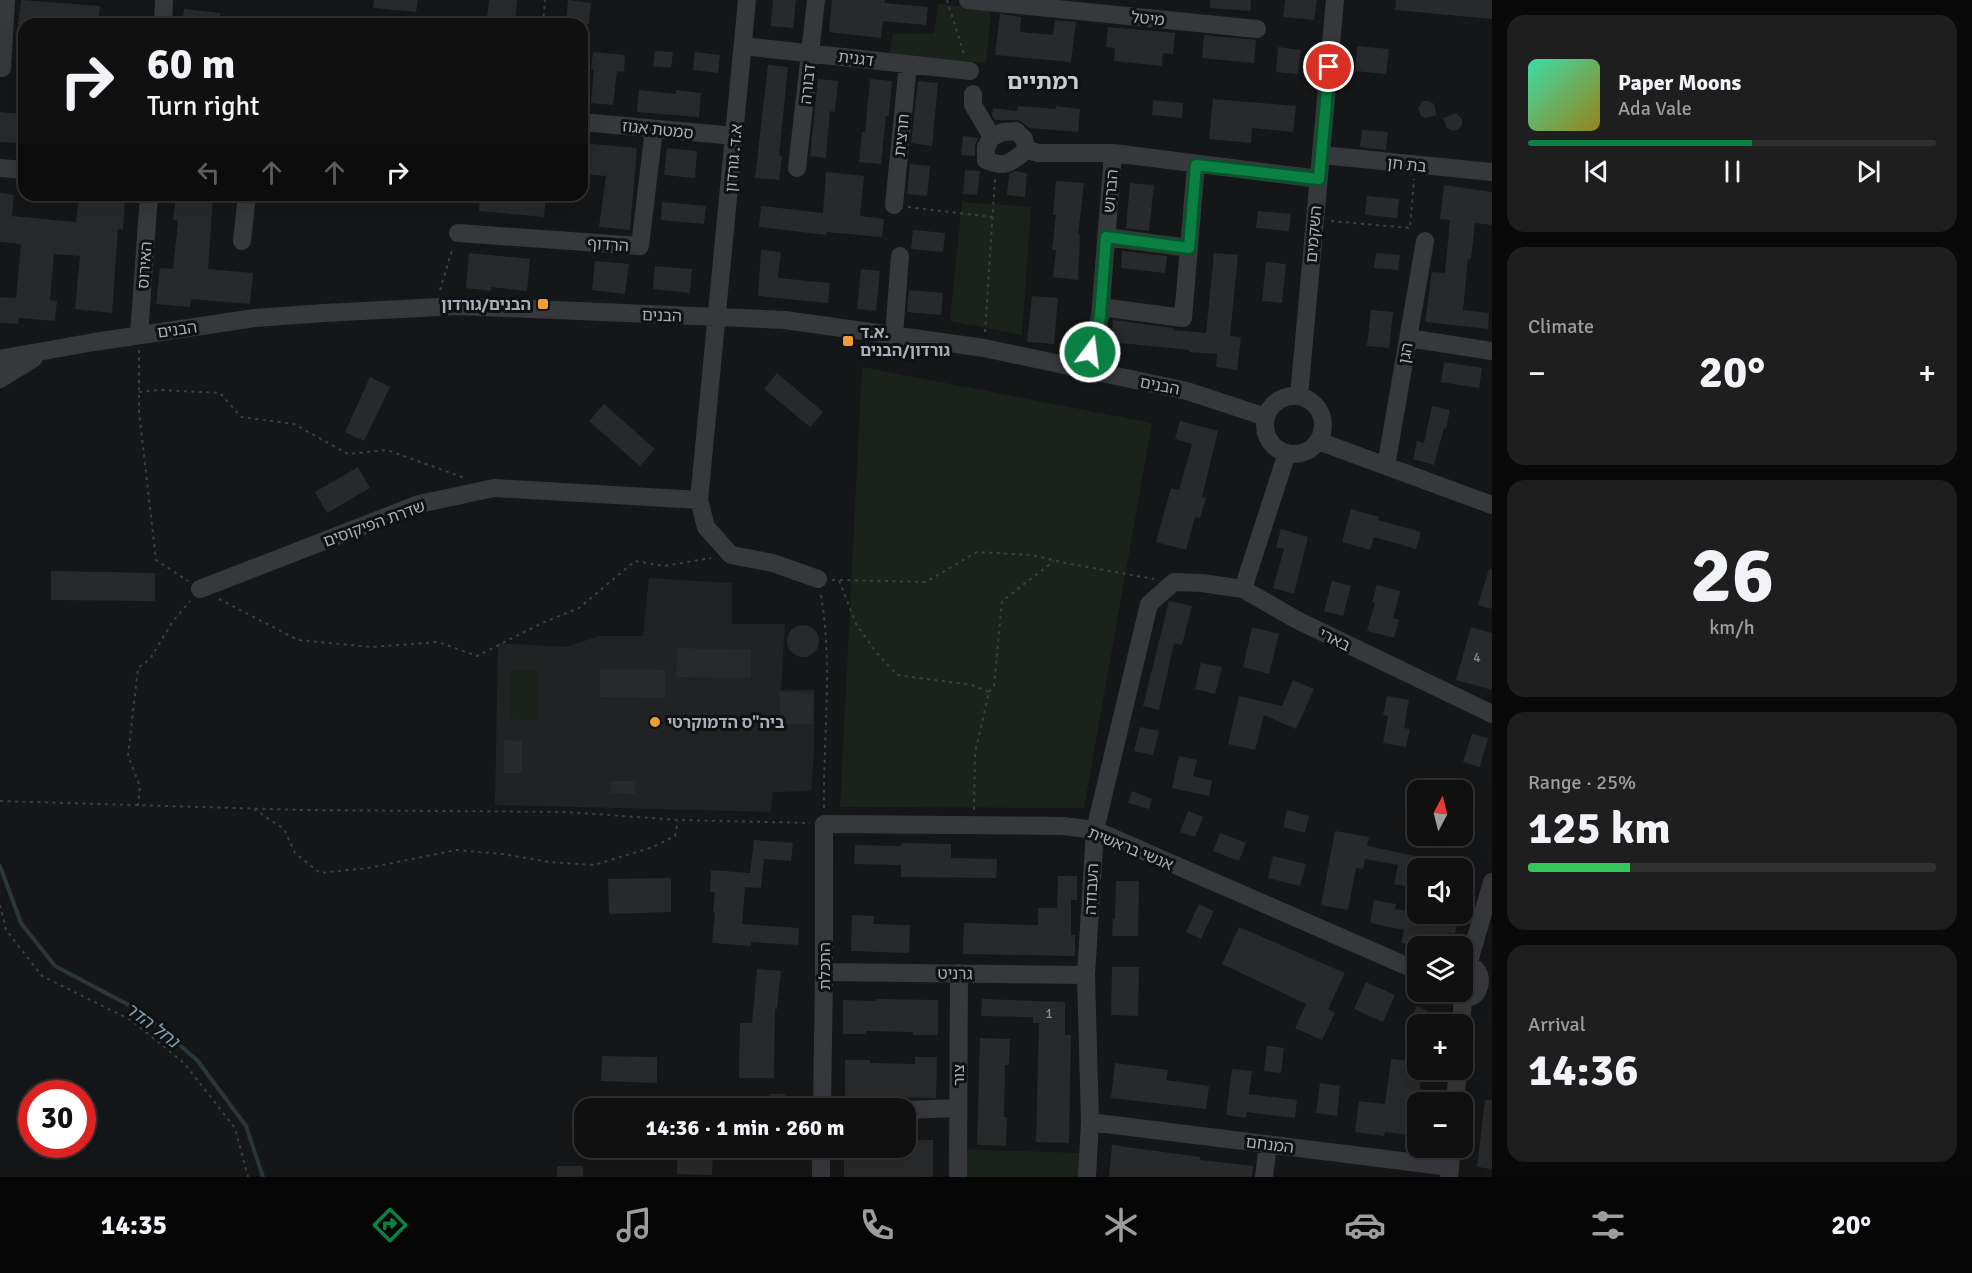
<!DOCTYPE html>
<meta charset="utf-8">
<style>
body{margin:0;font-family:Signika,"Noto Sans Hebrew",sans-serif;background:#1e1e1f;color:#f1f3f6;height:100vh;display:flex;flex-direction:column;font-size:22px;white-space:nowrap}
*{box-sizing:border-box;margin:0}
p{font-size:20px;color:#9c9d9f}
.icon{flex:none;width:33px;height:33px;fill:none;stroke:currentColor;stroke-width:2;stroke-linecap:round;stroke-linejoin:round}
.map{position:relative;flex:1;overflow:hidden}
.drawer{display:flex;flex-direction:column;gap:15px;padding:15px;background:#090909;width:480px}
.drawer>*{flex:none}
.guide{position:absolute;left:18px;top:18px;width:570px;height:183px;border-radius:18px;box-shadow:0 6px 24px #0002,0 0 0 2px #303031;background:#101011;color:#f1f3f6;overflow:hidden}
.needle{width:39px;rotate:7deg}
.tools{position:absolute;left:1407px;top:780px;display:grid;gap:12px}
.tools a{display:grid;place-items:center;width:66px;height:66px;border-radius:12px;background:#101011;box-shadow:0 6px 24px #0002,0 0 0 2px #303031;font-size:30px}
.speed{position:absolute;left:18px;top:1080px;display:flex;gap:12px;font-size:30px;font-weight:700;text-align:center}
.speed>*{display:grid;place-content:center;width:78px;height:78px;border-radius:50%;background:#101011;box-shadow:0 6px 24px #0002,0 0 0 2px #303031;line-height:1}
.speed .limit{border:9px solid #d22;background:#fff;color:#111}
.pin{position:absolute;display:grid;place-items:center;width:51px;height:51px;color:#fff;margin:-26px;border:3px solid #fff;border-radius:50%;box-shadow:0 2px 6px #0007}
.me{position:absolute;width:66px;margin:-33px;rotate:15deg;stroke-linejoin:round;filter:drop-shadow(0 0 4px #0008)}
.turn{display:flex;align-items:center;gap:21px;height:126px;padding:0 30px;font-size:27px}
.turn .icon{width:78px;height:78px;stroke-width:2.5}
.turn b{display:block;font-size:42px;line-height:51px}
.lanes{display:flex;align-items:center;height:57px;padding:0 30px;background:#0003;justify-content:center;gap:30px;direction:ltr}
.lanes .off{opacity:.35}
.big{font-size:45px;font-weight:800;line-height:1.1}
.drawer .card{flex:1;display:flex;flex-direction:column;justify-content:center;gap:9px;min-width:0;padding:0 21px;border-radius:18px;background:#1e1e1f}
.drawer .dial{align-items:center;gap:0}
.dial b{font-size:78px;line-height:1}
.song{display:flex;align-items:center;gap:18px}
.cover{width:72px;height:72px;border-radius:9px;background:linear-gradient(135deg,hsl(160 70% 55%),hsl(50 70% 35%))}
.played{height:6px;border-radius:3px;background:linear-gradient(90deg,#0b8043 55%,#303031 55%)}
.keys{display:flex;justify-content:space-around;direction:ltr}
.heat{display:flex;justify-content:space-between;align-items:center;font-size:33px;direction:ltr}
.charge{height:9px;border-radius:4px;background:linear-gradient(90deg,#34c759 25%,#303031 0)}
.trip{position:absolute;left:574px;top:1098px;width:342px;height:60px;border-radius:18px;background:#101011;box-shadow:0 6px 24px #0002,0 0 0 2px #303031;font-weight:800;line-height:60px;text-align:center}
.dock{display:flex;height:96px;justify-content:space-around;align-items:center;background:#060607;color:#9c9d9f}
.dock .icon{width:42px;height:42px}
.dock .current{color:#0b8043}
.dock b{font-size:27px;color:#f1f3f6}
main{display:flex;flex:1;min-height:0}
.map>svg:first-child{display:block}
</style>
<main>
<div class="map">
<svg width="1492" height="1177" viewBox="0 0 1492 1177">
<rect width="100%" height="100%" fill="#151617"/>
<path fill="#212224" d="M649,578L732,583V624H785L781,690H814V753L811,791L773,792L771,812L495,805L498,643L565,647L600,636H643Z"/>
<path fill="#1b221c" d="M938,4L991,9L986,63L889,54L893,33L934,34Z
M962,202L1031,207L1022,335L950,321Z
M862,367L1152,423L1084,808L840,807Z
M510,670H538V720L510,719Z
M962,1149L1079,1153V1177H962Z"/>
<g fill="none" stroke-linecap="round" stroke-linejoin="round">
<path stroke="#2b363b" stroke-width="4" d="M0,866L21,923L55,966L140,1011L197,1060L246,1126L263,1177"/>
</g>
<path fill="#28292b" d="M21,0L100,6L98,24L50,21V24H18Z
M374,0H418L416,12L373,8Z
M489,0H517L515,24H486Z
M568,0L591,3L589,24H566Z
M773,0H796L793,28L771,26Z
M832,0H885L884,3L928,7L926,25L883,21L881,38L829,32Z
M1210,0H1251L1250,11L1210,8Z
M1285,0H1317L1314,20L1283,17Z
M1396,0H1492V19L1395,10Z
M184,9L220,13L219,24H182Z
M1000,14L1021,17L1020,32L1053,35L1055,20L1076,22L1071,62L995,55Z
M1108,27L1175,33L1173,54L1163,53L1162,66L1114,61L1115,48L1106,47Z
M1204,35L1256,40L1254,63L1202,58Z
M1357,46L1389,49L1386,74L1355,71Z
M1278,47L1301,50L1298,74L1276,72Z
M655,51L673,52L671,68L653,66Z
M593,52L625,55L624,72L617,71L613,105L591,103L594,69H591Z
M695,52L720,55L718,73L693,70Z
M768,65L788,67L779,155L782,156L779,180L755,178Z
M818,79L838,81L835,112L830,111L826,158L810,156Z
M870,79L892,81L889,116H886L881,164L859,162L862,132H865Z
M918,81L938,83L932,146L911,143Z
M639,90L676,94V90L701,93L699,117L637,112Z
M1213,99L1296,106L1293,132L1252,128L1251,143L1209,139Z
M1153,100L1183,103L1182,118L1152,115Z
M1423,101H1429L1434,104L1437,115L1426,118L1421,116L1418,108Z
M1018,106L1056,109V106L1080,109L1078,132L1029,128L1019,120H995L992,115L993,108L1017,111Z
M0,112L21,114L18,143L0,142Z
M1456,113L1462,119V125L1459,129L1453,131L1447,128L1443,118Z
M1362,130L1388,132L1386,150L1360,147Z
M963,136L978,138L975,146V156L961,155Z
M582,143L637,148L630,230L599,227L606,176L582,174Z
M667,148L697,151L695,178L664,175Z
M910,164L930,166L927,196L907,194Z
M965,170L980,171L977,195L963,194Z
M1016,171L1027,173L1025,197L1007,195L1009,174Z
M826,172L864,176L860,216L884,219L882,237L826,232V235L759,227L761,206L823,213Z
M1056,181L1084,183L1078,235H1080L1078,280L1053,277L1056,250H1052L1056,215H1053Z
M1130,183L1154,185L1149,231L1126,228Z
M1444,185L1492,192V225L1475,223L1471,259H1468L1463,310L1489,313L1488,329L1425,322L1432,272L1445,273L1450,220L1440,219Z
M0,193L14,195L12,216L76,222L79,196L125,201L123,229H118L112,313L75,309L80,256L54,254L50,300L57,301L55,321L19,318L18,324L0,323V297L16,298L21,244L0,242Z
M480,195H546L544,217L479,211Z
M176,196L213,200L208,269L253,273L250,304L191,299L190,307L156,304L160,268L173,269L178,221L173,220Z
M1367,196L1399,199L1397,218L1365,215Z
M662,202L706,206L704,224L661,220Z
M1258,211L1291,214L1289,231L1256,228Z
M913,230L945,233L943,252L911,249Z
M761,250L781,252L778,278L830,283L828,303L758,296Z
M1122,251L1167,256L1165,273L1121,268Z
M469,253L530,259L527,291L491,287V291L466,288Z
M1214,253L1238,255L1230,336L1241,337L1237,370L1216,367L1217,354L1189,352V350L1111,342L1113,320L1173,328V330L1206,333Z
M1376,253L1400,255L1398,270L1374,268Z
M595,261L629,264L625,294L592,290Z
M1266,262L1286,264L1282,303L1262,301Z
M655,266L692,269L690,293L653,289Z
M861,269L880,271L876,311L857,309Z
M909,290L943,293L941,315L907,312Z
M1032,296L1058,298L1054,344L1027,342Z
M1371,310L1393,312L1389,348L1367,346Z
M1444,362L1482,368L1479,388L1441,382Z
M777,373L823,412L810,427L764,389Z
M370,377L390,387L364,441L345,432Z
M604,404L655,449L640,466L589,421Z
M1432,406L1450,410L1446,429L1444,428L1434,465L1413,459L1417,441L1424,443Z
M1180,421L1218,431L1202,497L1206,498L1200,518L1195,517L1186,550L1156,542L1171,488L1179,490L1192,444L1175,439Z
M358,467L370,488L327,513L315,492Z
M1351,509L1379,517L1378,520L1421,532L1416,549L1374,537L1370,550L1342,542Z
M1281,529L1308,537L1294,594L1273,588L1284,549L1276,547Z
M1489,569H1492V609L1478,605Z
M51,571L155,573V601L51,600Z
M1332,581L1351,586L1343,616L1324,611Z
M1377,585L1400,591L1393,618L1399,620L1394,638L1367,631L1375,603L1372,602Z
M1169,601L1192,606L1182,645L1174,643L1159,710L1143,706Z
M787 641a16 16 0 1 1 32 0a16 16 0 1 1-32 0Z
M1252,627L1279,634L1269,674L1243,667Z
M1471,627L1492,633V690L1456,680Z
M677,648L751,650V678L676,677Z
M1201,663L1222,667L1215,694L1195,689Z
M600,669L665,670V698L600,697Z
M1293,680L1314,689L1296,729L1264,715L1255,750L1228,744L1239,696L1282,706Z
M780,692L814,693L813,724H779Z
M1387,696L1409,700L1404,728L1410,729L1406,747L1383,743L1388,716L1383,715Z
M1140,727L1159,731L1153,755L1134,751Z
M1472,734L1488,738L1480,767L1463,762Z
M504,740L522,741V773H504Z
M1179,756L1197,760L1193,776L1212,781L1209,796L1172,788Z
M611,781H635V794L611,793Z
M1132,791L1152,799L1149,809L1128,803Z
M1287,810L1309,816L1305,833L1283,827Z
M1188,811L1203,817L1195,837L1180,832Z
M1335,831L1369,837L1367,846L1450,863L1449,868H1413L1410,887L1394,884L1398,865L1365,859L1363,869L1356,868L1348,910L1321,905Z
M1220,833L1246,843L1239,861L1213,851Z
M754,840L793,843L791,861L764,859L761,888L745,887L742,924L799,928L798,945L751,942V946L712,943L715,912H713L715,892H710L711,870L750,873Z
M901,843L951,844V858L997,859L996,878L901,877V865L854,864L855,845L901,846Z
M1273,856L1306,864L1300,886L1268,878Z
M1058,876H1077V900H1071V935H1075V956L963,954L964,923L1038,925V908H1057Z
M671,878V912L609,914L608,879Z
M1116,881H1139L1138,936H1112L1113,919H1115Z
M1374,900L1396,904L1395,909L1458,920L1455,934L1447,933L1444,946H1419L1401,943L1404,930L1370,923Z
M1199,904L1214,911L1201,939L1186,932Z
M852,915L874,916L873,924L910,925L909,953L851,951Z
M1239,927L1345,973L1328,1009L1335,1013L1322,1040L1295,1028L1306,1004L1222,964Z
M1112,967H1139L1138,1016L1111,1015Z
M757,969L781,971L777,1009H775L774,1078H739L740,1023H752Z
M1366,982L1395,995L1383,1022L1354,1009Z
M876,999L938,1000V1035H913V1032L866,1031V1034H843V1000L876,1001Z
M982,999L1065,1002V1035H1071L1069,1143L1036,1142L1039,1023H1033V1017L981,1016Z
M1417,1006L1450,1022V1024H1408Z
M980,1038L1010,1039L1009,1065H1005L1004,1117H1007L1006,1146L977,1145Z
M1267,1046L1284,1048L1281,1073L1264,1071Z
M602,1056L657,1057V1083L601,1081Z
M915,1057H937L936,1098L845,1097V1060H870V1063L915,1064Z
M1391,1059L1418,1062V1070H1422L1418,1102V1136L1385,1132L1384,1136L1355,1132L1359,1101L1385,1104Z
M1115,1063L1168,1070L1166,1080L1209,1086L1206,1109L1111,1098Z
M1232,1069L1252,1071L1249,1094L1297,1100L1295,1118L1247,1112L1246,1118L1226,1115Z
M1320,1083L1340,1086L1337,1116L1316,1113Z
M769,1094H785V1108H769Z
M1485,1100H1492V1169L1477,1167Z
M909,1140H933V1177H844V1148H909Z
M1112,1145L1200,1157V1160L1253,1166L1252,1177H1109Z
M678,1148L713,1149L712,1175L677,1174Z
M557,1166H583V1177H557Z"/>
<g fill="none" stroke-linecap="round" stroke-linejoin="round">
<path stroke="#3c3f43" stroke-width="2" stroke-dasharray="3 4.5" stroke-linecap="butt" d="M947,0L964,54
M543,24L545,0
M18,74L24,75
M908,207L992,217
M1331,221L1410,228L1414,179
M440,290L453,247
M985,332L995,179
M139,350V412L156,560L188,581
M139,392L160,390L220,393L241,417L294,424L348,454L387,450L465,478
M832,580H839L856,624L876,652L897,675L972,685L989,692L975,753L974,810
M840,580L926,582L977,552L1032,555L1065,563L1154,579
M821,595C833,666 823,737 824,808
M219,599L298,640L372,647L438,642L477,656L542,623L579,608L635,561L664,566L711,558
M989,692L994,686L1002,601L1054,561
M0,801L302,810L567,812L679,820L810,823
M138,806L140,786L128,756L138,668L150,659L173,621L190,601
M254,809L284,829L295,853L320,873L368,868L456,850L503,854L549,862L594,865L653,847L675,836L678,821
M0,905L6,930L42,976L131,1020L184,1063L235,1128L248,1177"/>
<path stroke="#36383c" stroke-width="18" d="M747,0L699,500L706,527L731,555L773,563L818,579
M968,0L1257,29
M163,24L164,0
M743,46L970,71
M2,68L6,0
M973,94V105L992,137L1003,132L1016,131L1024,139L1027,150L1038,153H1113
M582,122L735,136
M992,137L986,147V160C1007,169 1010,162 1027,150
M1322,155L1492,172
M0,168L24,170
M797,168L816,0
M894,205L908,64
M458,233L640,246L654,129
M1106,237L1189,248
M242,241L247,195
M1101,307L1183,318L1196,165
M139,335L149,195
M894,335L900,256
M1408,338L1492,351
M0,359L94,342L255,318L324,313L458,306L718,317L785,320L984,348L1187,391L1266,417
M1086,370L1100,317L1113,153L1319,179
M0,379L34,358
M1299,396L1335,0
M1265 425a29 29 0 1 1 58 0a29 29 0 1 1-58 0Z
M1318,441L1492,505
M1386,466L1425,241
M200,589L419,504L494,488L699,500
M1243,589L1287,453
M1468,965L1492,882
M824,972L1086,975
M1453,992C1481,1015 1492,962 1462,965
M1461,1024L1463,997
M1455,1102L1458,1070
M822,1108L824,972V824L1063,826L1095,830L1418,971
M906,1110L958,1108
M1090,1122L1450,1167
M821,1177V1148
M958,1177L959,973
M1087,1177L1090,1122L1086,975L1095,830L1149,604L1174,582L1202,583L1243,589L1297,620L1492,714
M1264,1177L1268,1144
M1449,1177L1452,1148"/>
</g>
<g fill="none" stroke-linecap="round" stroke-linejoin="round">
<g stroke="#07532c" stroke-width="15">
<path id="route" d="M1090,352L1100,317L1106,237L1189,248L1196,165L1319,179L1329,67"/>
</g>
<use href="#route" stroke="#0b8043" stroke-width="10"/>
</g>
<g fill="#f29c33" stroke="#101112" stroke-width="2">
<rect x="537" y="298" width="12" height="12" rx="3"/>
<rect x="842" y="335" width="12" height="12" rx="3"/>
<circle cx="655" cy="722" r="6"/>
</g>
<g text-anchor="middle" stroke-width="6" stroke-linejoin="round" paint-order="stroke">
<g font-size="14" fill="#868c93">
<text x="1477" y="662">4</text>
<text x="1049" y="1018">1</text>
</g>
<g font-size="16" fill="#a7aeb7" stroke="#101112">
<text transform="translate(1148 18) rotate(6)" y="6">מיטל</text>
<text transform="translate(856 58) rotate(7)" y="6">דגנית</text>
<text transform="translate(807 84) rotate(-84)" y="6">דבורה</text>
<text transform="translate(658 129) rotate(6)" y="6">סמטת אגוז</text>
<text transform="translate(901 135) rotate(-84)" y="6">חרצית</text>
<text transform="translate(733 158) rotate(-85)" y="6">א.ד. גורדון</text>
<text transform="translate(1407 164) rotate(6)" y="6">בת חן</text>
<text transform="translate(1110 191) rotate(-85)" y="6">הברוש</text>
<text transform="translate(1313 234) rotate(-85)" y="6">השקמים</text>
<text transform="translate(608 244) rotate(4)" y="6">הרדוף</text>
<text transform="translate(144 265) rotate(-86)" y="6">האירוס</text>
<text transform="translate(662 315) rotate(2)" y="6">הבנים</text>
<text transform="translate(177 329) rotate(-8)" y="6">הבנים</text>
<text transform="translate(1405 353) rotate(-80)" y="6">הגן</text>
<text transform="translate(1160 385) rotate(11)" y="6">הבנים</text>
<text transform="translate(374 523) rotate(-20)" y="6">שדרת הפיקוסים</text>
<text transform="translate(1335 639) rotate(26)" y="6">בארי</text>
<text transform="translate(1131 848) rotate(22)" y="6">אנשי בראשית</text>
<text transform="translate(1091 889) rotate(-87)" y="6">העבודה</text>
<text transform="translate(824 966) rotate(-90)" y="6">התכלת</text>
<text transform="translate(955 973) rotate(1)" y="6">גרניט</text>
<text transform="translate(958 1075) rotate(-90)" y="6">צור</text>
<text transform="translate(1270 1144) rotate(7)" y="6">המנחם</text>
</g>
<g font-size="16" font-weight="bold" fill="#a7aeb7" stroke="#101112" text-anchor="start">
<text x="531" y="310" text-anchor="end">הבנים/גורדון</text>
<text x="860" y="338">א.ד.<tspan x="860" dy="18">גורדון/הבנים</tspan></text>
<text x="667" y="728">ביה"ס הדמוקרטי</text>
</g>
<g font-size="18" font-style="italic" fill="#7ea0b2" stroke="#101112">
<text transform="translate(152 1025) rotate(37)" y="6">נחל הדר</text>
</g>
<g font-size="22" font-weight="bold" fill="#c8ccd3" stroke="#101112">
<text x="1043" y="89">רמתיים</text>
</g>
</g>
</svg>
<div class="tools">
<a><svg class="needle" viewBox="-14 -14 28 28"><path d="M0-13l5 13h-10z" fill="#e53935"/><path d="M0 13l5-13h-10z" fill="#9c9d9f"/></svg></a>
<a><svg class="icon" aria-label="sound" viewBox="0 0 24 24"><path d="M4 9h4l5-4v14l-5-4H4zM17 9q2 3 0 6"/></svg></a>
<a><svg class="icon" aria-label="layers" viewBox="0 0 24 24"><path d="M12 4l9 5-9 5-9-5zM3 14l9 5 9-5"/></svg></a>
<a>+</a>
<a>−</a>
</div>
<div class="speed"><div class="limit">30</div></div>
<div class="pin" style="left:1329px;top:67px;background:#d93025"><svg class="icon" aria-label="arrive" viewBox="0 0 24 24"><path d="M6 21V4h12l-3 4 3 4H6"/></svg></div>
<svg class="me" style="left:1090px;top:352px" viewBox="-20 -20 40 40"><circle r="17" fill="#0b8043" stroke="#fff" stroke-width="3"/><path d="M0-11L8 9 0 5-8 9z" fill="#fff"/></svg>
<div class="trip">14:36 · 1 min · 260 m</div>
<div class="guide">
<div class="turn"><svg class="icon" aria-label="right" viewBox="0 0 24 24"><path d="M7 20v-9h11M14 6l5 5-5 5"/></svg><div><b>60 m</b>Turn right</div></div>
<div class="lanes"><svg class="icon off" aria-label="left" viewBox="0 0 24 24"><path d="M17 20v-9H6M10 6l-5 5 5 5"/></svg><svg class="icon off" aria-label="ahead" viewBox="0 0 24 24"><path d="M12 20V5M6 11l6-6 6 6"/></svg><svg class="icon off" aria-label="ahead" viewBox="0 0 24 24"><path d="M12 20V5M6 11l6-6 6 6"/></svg><svg class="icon" aria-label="right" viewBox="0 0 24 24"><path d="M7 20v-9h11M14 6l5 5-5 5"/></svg></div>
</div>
</div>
<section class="drawer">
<div class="card">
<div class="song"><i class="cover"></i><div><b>Paper Moons</b><p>Ada Vale</p></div></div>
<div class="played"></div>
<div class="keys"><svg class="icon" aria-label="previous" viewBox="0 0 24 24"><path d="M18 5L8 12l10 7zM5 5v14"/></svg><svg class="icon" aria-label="pause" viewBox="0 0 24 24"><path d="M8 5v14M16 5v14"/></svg><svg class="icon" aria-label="next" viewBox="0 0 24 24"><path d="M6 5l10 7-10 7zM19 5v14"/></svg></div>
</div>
<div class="card"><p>Climate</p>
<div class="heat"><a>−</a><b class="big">20°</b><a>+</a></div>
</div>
<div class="card dial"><b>26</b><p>km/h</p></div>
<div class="card"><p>Range · 25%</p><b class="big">125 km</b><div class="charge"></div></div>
<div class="card"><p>Arrival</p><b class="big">14:36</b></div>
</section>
</main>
<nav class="dock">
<b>14:35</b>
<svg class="icon current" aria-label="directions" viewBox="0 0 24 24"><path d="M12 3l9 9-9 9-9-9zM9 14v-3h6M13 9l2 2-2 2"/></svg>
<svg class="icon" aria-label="music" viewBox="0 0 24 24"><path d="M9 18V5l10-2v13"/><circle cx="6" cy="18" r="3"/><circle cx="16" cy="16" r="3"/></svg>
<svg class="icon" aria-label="phone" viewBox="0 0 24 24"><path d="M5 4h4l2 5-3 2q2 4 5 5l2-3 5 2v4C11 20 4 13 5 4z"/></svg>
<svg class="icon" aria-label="climate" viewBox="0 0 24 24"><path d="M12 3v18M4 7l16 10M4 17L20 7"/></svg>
<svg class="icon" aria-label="car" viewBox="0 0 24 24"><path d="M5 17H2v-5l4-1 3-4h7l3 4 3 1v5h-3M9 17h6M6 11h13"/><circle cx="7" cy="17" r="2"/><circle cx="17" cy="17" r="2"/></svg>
<svg class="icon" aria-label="filters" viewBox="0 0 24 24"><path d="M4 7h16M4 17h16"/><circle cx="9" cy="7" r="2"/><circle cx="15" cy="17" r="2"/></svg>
<b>20°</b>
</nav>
